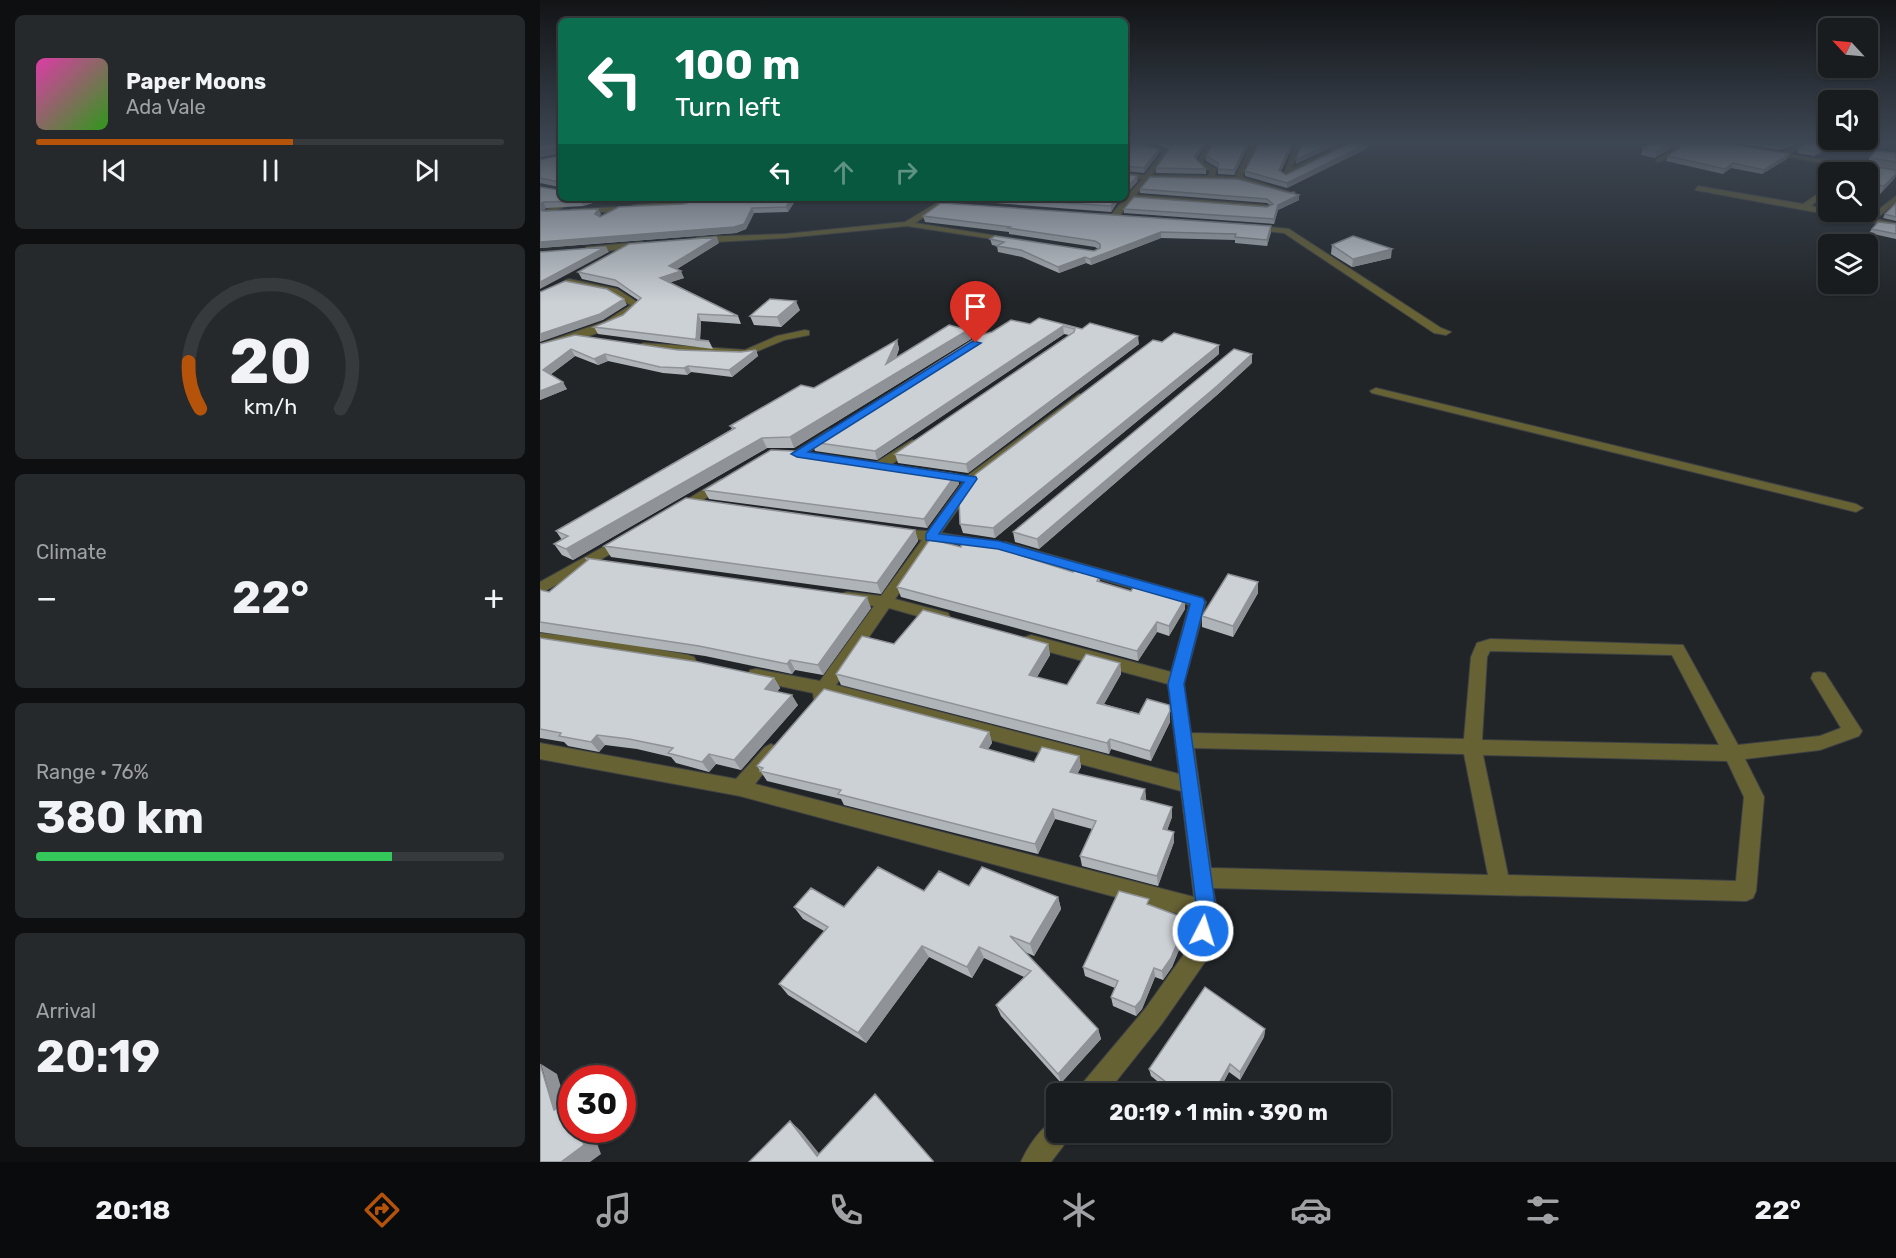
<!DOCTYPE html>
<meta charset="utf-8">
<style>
body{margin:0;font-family:Rubik,sans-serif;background:#26292b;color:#f1f3f6;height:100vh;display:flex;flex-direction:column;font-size:22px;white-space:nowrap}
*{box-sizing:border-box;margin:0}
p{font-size:20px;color:#9fa1a4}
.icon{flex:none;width:33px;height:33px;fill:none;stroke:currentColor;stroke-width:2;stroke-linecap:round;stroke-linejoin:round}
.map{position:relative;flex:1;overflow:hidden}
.drawer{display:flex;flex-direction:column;gap:15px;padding:15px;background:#0e0f10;width:540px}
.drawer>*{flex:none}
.guide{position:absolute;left:18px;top:18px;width:570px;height:183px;border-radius:9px;box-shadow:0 2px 4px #0004,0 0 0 2px #373a3c;background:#0b6e4f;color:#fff;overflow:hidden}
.needle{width:39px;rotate:296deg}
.fabs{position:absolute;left:1278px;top:18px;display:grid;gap:12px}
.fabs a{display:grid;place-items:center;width:60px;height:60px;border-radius:9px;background:#191c1e;box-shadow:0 2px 4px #0004,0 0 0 2px #373a3c;font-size:30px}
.speed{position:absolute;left:18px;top:1065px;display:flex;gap:12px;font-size:30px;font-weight:700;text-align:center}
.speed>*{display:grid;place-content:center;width:78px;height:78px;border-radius:50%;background:#191c1e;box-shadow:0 2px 4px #0004,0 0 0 2px #373a3c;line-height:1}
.speed .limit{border:9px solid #d22;background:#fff;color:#111}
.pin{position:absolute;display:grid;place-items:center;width:51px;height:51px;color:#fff;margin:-62px -26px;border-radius:50% 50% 50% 0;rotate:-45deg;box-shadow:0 0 6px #0007}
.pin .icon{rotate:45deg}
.me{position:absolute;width:66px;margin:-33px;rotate:5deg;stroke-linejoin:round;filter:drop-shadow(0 0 4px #0008)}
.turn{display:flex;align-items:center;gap:21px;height:126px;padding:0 18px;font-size:27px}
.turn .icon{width:78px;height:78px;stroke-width:2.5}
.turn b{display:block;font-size:42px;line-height:51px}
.lanes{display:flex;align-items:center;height:57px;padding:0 18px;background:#0003;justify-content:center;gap:30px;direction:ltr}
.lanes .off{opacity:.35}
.big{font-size:45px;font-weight:700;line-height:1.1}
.drawer .widget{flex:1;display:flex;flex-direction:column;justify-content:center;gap:9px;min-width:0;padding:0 21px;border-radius:9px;background:#26292b}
.drawer .dial{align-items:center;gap:0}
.dial svg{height:156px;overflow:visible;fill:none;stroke:#373a3c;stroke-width:7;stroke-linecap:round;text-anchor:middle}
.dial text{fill:#f1f3f6;stroke:none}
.song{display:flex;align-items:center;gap:18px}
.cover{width:72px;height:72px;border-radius:9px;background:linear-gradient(135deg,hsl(320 70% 55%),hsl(110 70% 35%))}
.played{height:6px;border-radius:3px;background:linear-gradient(90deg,#b45309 55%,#373a3c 55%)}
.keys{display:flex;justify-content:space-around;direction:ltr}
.heat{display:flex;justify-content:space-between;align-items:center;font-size:33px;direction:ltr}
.charge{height:9px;border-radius:4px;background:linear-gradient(90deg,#34c759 76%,#373a3c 0)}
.trip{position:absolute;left:506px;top:1083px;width:345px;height:60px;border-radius:9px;background:#191c1e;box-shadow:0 2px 4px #0004,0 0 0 2px #373a3c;font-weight:700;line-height:60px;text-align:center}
.tabs{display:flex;height:96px;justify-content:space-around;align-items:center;background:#0a0b0c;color:#9fa1a4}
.tabs .icon{width:42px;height:42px}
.tabs .active{color:#b45309}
.tabs b{font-size:27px;color:#f1f3f6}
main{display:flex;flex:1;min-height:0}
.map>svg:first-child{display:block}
</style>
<main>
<section class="drawer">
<div class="widget">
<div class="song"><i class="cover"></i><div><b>Paper Moons</b><p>Ada Vale</p></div></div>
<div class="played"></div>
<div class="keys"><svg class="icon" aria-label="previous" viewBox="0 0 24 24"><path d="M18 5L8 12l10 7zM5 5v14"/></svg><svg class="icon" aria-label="pause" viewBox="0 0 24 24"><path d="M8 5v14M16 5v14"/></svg><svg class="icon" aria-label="next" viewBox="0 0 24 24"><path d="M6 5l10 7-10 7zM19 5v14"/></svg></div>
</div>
<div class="widget dial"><svg viewBox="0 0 100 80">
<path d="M14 69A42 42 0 1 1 86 69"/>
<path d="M14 69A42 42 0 0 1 8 45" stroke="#b45309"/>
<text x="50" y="56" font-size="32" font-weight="700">20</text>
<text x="50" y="72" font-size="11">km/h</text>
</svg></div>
<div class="widget"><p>Climate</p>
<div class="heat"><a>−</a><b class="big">22°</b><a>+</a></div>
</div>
<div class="widget"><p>Range · 76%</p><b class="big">380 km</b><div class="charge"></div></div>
<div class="widget"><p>Arrival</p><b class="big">20:19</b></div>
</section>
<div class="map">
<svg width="1356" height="1162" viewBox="0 0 1356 1162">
<rect width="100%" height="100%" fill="#212528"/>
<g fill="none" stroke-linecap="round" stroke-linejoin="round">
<g stroke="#3f4245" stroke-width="2">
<path id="minor" d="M599,141H605L604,145L630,151L612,175L668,176L670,171L656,163L670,141H676L663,162L676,169L675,176L695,177L713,141H719L702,177L754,193L750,195L697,181L609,179L596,195L727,205L731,207L727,209L593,199L577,219L556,218L555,216L559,214H572L585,198V194H589L602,179L585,177V173L605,175L623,152L598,147Z
M757,141H763L752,168C765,163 808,140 816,141L796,154L750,173L748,178H742Z
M1131,141H1137V152L1120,162H1116V160L1132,150Z
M1268,141H1275L1248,154L1356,172V176L1226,153L1229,151L1240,153Z
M1158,186L1263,204L1288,187V192L1271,206L1288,209V212L1329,217L1356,196V202L1336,219L1356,223V227L1155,190Z
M34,198H45L0,217V212Z
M405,198H414L375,223L496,242L492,245L367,226L245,238L157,243L153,240L157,237L245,234L365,222Z
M162,199L159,203L94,209L90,207L94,205Z
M78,207H81V211L64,220L60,218L68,212L33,213L29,211L33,209Z
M712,225L749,229L901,328L911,332L906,335L894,333L744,233L709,229L708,227Z
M101,242L104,243V247L47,253L43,250L47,247Z
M29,279L77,289L102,305C82,330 30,342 0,350V344L64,322L91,305L62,291L26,284V280Z
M265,330L269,331V335L244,340L206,356L103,349L98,346L103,343L205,350L237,336Z
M836,388L1316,504L1323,508L1316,512L832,393L830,391Z
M539,394L545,397L543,399L437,482L401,533L446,540L448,543L446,546L395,542L355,599L408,613L410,617L408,621L402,623L349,608L296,685L639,774L628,684L491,647L485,645L483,641L485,637L491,635L631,672L649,605L460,550L458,547L465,542L663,598L666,602L644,684L651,733L924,739L931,657L937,643L950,639L1143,645L1198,745L1280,736L1301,728L1271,678L1273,673L1279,672L1285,673L1322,731L1319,736L1280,750L1205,759L1224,797L1216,891L1213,898L1206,901L673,888L677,911L667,959L621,1025L566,1094H538L541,1085L605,1009L649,947L654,918L200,796L0,759V743L196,779L225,747L231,744L237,747L240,752L215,784L654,897L641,791L288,696L280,702L274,700L273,693L216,681L210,680L208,675L210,670L216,669L280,681L334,606L303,601L300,597L303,593L308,592L341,596L382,540L353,535L351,532L353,529L388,531L427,476ZM950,651L1132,655L1179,745L942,740L947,657ZM654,748L924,754L948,875L671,868ZM943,755L1187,761L1204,797L1196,881L968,875Z
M290,429L294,430V436L261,457H253L251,454Z
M372,440L376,441V447L345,469H335V463Z
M181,479L188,483L186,486L143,512L138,513L131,509Z
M83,536L90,541L88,544L0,594V582Z
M0,633L79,642L148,655L154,657L156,661L154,665L148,667L79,654L0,645Z
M516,1120V1132H531L527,1141L511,1162H481C487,1148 501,1126 516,1120Z"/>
</g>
<use href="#minor" fill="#676234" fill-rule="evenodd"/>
</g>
<path fill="#afb4b8" d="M9,141H21L68,198L43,206L6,208L3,211L61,214L60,216L143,204L161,199V198H257L248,212L214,213L206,229L196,233L0,248V187L18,190L19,187L0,183V160L20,156V153L0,157V143L19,144V142Z
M585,141L597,144L619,153L604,173L585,171Z
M605,141H668L656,159L666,169V174L616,173V168L629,149Z
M674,141H711L694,175L678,174V168L666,161V156Z
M1139,141H1170L1249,154L1247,159L1222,174L1191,168L1183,174L1126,161L1128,156L1139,149Z
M1184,141H1269L1239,150Z
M1302,141L1274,156L1257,153L1259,148Z
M1132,142L1130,149L1115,158L1101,155L1103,148Z
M753,146L741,171L746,175L828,148L747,188L705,176V171Z
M1356,153V170L1327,165L1330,158Z
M1356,170L1355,178L1340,194L1328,191V172Z
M600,189L750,193L755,192V194L759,195V200L738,210L734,224L584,213V209L727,207L730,205L727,203L600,193Z
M378,198H404L398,199Z
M414,198H580L571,212L415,200Z
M1356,203V221L1343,218L1345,214Z
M383,216L731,226V232L727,246L695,243V240L621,238L551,265L546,263L519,273L482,257L458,252L457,246L452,245L450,239L554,251L558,249L555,247L469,234V232L385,222Z
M1356,224V239L1329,233L1332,229Z
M179,243L137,269L144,278L130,282L198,316L201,324L161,321L160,340L169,341L173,349L58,334L54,327L83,315L98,300L78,287L42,279L38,272Z
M792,245L851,258L812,267L791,254Z
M260,310L241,327L214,325L210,316Z
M499,318L599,344L428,473L358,463L355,454L529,335L524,334L337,460L275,451L272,442L490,324Z
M428,330L431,339L254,448H227L33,560L22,555L14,544L22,540L16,531L192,429L190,426L274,388L357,340L359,349L356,358Z
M0,344L201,352L216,350L218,356L192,377L151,372L147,375L123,373L68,361L58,365L35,356L10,375L27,389L0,400Z
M679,354L455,538L423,533L420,524Z
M712,363L677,395L499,549L475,542L473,532Z
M416,474L419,484L387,528L169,499L164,490Z
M375,530L378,541L341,594L71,557L64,546Z
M421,547L484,550L485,557L533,572L559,577L560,582L645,609L629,636L617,632L598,661L361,597L357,587Z
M45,558L331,608L283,675L255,670L252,674L165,656L0,632V590L9,592L47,561Z
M718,582V593L693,637L662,627V616Z
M0,638L234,678L240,688L237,692L258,705L201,770L176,764L169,772L136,763L131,757L97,749L65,745L59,752L28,746L24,742L0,738Z
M354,644H508L510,655L497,677L527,685L580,663L581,674L564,704L630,722L611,761L571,749L569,754L301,685L296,674Z
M449,732L452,743L448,749L494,762L539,756L541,767L537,774L605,789L606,800L632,807V817L627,830L634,832V842L618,886L542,866L540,856L552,829L515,819L498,854L304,805L301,799L227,781L217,766Z
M429,886L518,897L521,909L494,956L485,952L558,1029L561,1039L521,1083L461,1016L456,1005L484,977L444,958L432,978L389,957L326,1043L248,995L239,984L284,931L263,919L254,907H304L384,891Z
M610,905L648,928L632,967L623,980L615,977L602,1009L596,1016L573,1006L571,997L575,988L545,976L543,967Z
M725,1029L724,1037L700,1080L689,1072L677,1094H633L611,1076L609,1069Z"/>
<path fill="#8f9296" d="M665,141H668L654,162V157Z
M708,141H711L694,175V170Z
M753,141V146L739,175V170Z
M797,141H802V143L756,164V159Z
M1256,141H1269L1239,150L1241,145Z
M1296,141H1302L1274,156L1276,151Z
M1132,142L1130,149L1115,158L1117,151Z
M829,143L828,148L747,188V183Z
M18,148L21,153L0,157V151Z
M619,149V153L604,173V168Z
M1249,154L1247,159L1222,174L1224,170Z
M1193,163L1191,168L1183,174L1185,169Z
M1356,174L1355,178L1340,194L1344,186Z
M597,176L598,181L588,192H585V187Z
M759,195V200L738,210L734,224V219L738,205Z
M49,198H68L43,206L41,201Z
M252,198H257L248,212L246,207Z
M576,198H580L571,212V206Z
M3,202L6,208L0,213V205Z
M212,208L214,213L206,229L196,233L0,248V242Z
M58,209L61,214L58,219L55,214Z
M731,226V232L727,246V240Z
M621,232V238L551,265L550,259Z
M177,237L179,243L132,272L129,266Z
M66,247L69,252L0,289V282Z
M852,249L851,258L812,267L813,259Z
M545,257L546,263L519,273L518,267Z
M141,271L144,278L123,285L120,278Z
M84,299L87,305L63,320L0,342V334Z
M256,301L260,310L241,327L237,317Z
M158,314L161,321L160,340H156Z
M523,326L524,334L337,460L335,451Z
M428,330L431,339L254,448L250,437Z
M598,336L599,344L428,473L426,464Z
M357,340L359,349L349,374L346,364Z
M679,345V354L455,538L453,528Z
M31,349L35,356L7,377L3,370Z
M216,350L218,356L192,377L189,370Z
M65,354L68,361L58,365L54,359Z
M712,354V363L677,395L499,549L497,539Z
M148,366L151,372L147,375L144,368Z
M23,382L27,389L0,400V391Z
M222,438L227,448L33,560L26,549Z
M416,474L419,484L387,528L384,519Z
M375,530L378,541L341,594L337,583Z
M484,550L486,560L479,555Z
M718,582V593L693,637V626Z
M327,597L331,608L283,675L278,665Z
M645,599V609L629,636V626Z
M617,622V632L598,661L597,651Z
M508,644L510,655L491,686L489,675Z
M250,660L255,670L252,674L247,664Z
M580,663L581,674L559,713L557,703Z
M234,678L240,688L231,699L225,689Z
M252,695L258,705L201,770L194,760Z
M630,711V722L611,761L610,751Z
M449,732L452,743L443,757L440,747Z
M57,735L65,745L59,752L51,742Z
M570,739L571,749L569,754L567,743Z
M169,754L176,764L169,772L162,762Z
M539,756L541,767L533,783L530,772Z
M605,789L606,799L602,809L601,799Z
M632,807V817L624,839L623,829Z
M513,809L515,819L498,854L495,844Z
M634,832V842L618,886L617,876Z
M518,897L521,909L494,956L490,944Z
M647,919L648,928L632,967L623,980L622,971Z
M382,946L389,957L326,1043L318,1033Z
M439,947L444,958L432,978L427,967Z
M614,968L615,977L602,1009L596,1016L595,1007Z
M558,1029L561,1039L521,1083L518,1074Z
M725,1029L724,1037L700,1080V1072Z
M1,1064L17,1074L31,1120L14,1110Z
M690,1064L689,1072L677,1094H673Z
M250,1121L261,1131L286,1162L277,1156Z
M39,1130H52L61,1154L50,1162H21Z"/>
<path fill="#ccd1d6" stroke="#8f9296" stroke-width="1.5" d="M20,141H21V198H49L41,201L3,202L0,205V187L18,190L20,182L0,178V160L20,156L18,148L0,151V143L19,144Z
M585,141H597L596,144L619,149L604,168L585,166Z
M619,141H665L654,157L666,169L616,168L632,145Z
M674,141H708L694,170L678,169V163L666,156Z
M720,141H753L739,170L746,175L814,141L829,143L747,183L705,171Z
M763,141H797L756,159Z
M1118,141H1132V142L1117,151L1103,148Z
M1140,141H1170L1249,154L1224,170L1193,163L1185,169L1128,156L1141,147Z
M1213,141H1256L1241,145Z
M1274,141H1296L1276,151L1259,148Z
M1336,151L1356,153V162L1330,158Z
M1324,165L1356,170V174L1344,186L1328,183V172H1317Z
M585,174L597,176L588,187H585Z
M610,177L697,179L750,193L755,192L752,193L759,195L738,205L734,219L584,209L594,197L727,207L733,204L727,199L600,189Z
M161,198H252L246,207L212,208L204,224L194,227L0,242V209L3,211L58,209L55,214L60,217L79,207L143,204L161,199Z
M456,198H576L571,206Z
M401,203L731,226L727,240L695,237L696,234L621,232L550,259L545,257L518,267L481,250L457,246L464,242L450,239L455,236L554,251L560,248V244L555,241L468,228L470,227L383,216Z
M1356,203V217L1345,214Z
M1338,222L1356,224V234L1332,229Z
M813,236L852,249L813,259L792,245Z
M177,237L129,266L141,271L120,278L198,316L158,314L156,340L169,341L54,327L83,315L101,298L75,280L38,272L89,244Z
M66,247L0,282V252Z
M25,281L67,289L84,299L60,314L0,334V292Z
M230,299L256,301L237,317L210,316Z
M499,318L542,329L550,323L598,336L426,464L355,454L534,332L535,329L523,326L335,451L272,442L441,335L452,332L471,320L490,324Z
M409,325L428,330L250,437L222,438L26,549L14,544L28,536L16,531L195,428L190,426L261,385L274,388L357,340L346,364Z
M634,333L679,345L453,528L420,524L419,499L436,474L613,340L622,342Z
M35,335L138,350L201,352L216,350L189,370L148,366L144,368L120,367L65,354L54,359L31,349L3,370L23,382L0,391V344Z
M694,349L712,354L677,386L497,539L473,532Z
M231,450L253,451L416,474L384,519L164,490Z
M146,498L375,530L337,583L64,546Z
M421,537L455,542L484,550L479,555L533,572L534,570L559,577L557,581L591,591L595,585L645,599L629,626L617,622L597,651L357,587L390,539L421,547Z
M45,558L327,597L278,665L250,660L247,664L159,646L0,622V590L9,592L48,560Z
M688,574L718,582L693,626L662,616Z
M383,610L508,644L489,675L527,685L546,654L580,663L557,703L599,714L607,699L629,705L630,711L610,751L570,739L567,743L296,674L322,636L354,644Z
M0,638L158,662L234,678L225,689L252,695L194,760L169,754L162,762L128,753L133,748L89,739L57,735L51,742L19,736L21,733L0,729Z
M284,689L449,732L440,747L494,762L502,747L539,756L530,772L605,789L601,799L632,807L623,829L634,832L617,876L540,856L556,821L513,809L495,844L298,794L301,790L220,771L223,768L217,766Z
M338,867L384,891L399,871L429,886L442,867L518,897L490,944L470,936L558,1029L518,1074L456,1005L491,971L439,947L427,967L382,946L318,1033L239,984L288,927L254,907L271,888L304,907Z
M579,891L609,899L607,904L647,919L631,958L622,971L614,968L601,1000L595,1007L571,997L578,981L543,967Z
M665,987L725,1029L700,1072L690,1064L673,1094H642L609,1069Z
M0,1064L14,1110L29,1100L32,1108V1130H39L44,1145L21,1162H0Z
M335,1094L393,1161V1162H209L250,1121L277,1156Z"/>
<linearGradient id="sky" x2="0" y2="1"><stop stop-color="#121416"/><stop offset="0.47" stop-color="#3d4653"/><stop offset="1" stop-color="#3d4653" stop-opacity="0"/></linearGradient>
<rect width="1356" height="303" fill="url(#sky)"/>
<path fill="#1a73e8" stroke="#114b97" stroke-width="1.5" d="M433,341L441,343L268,452L436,477L437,479L399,534L459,541L663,598L665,602L644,684L676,911L670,938L663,941L656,938L653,931L657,911L628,684L650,604L458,549L386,540V534L424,482L257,457L251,454Z"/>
</svg>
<div class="fabs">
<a><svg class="needle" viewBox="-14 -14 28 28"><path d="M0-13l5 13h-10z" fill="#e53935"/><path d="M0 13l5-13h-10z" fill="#9fa1a4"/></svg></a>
<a><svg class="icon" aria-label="sound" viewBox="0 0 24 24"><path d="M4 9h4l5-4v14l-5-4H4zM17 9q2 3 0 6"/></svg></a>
<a><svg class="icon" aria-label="search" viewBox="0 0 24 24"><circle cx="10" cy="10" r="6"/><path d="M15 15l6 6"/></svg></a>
<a><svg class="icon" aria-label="layers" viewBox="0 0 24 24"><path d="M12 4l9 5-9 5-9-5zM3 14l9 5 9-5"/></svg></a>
</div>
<div class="speed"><div class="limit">30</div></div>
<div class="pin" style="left:436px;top:343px;background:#d93025"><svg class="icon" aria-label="arrive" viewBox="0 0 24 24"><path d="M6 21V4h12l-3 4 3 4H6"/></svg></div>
<svg class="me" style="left:663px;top:931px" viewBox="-20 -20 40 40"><circle r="17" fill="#1a73e8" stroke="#fff" stroke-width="3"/><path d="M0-11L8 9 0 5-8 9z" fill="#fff"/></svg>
<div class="trip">20:19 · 1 min · 390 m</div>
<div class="guide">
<div class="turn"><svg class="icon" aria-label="left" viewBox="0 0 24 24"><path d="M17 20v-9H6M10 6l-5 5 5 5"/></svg><div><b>100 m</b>Turn left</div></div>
<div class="lanes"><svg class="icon" aria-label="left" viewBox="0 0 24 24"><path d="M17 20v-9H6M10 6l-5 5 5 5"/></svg><svg class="icon off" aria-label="ahead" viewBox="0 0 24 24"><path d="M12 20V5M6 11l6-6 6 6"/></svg><svg class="icon off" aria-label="right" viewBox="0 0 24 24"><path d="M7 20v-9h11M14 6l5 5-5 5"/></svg></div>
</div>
</div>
</main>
<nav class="tabs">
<b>20:18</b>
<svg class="icon active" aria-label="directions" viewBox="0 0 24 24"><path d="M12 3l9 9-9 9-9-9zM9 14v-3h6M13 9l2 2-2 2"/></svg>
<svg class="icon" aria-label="music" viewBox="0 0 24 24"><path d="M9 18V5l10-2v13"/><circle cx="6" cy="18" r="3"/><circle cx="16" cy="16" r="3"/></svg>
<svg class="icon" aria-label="phone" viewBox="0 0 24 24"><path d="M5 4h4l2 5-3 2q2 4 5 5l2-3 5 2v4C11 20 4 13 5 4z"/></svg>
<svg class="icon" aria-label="climate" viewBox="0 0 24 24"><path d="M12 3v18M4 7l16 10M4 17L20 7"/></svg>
<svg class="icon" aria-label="car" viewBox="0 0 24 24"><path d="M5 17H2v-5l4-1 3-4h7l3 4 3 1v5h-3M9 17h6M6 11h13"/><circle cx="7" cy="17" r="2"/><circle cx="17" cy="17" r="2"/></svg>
<svg class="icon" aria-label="filters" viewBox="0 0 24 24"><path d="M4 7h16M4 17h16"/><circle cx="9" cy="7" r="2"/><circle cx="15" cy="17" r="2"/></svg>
<b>22°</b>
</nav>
